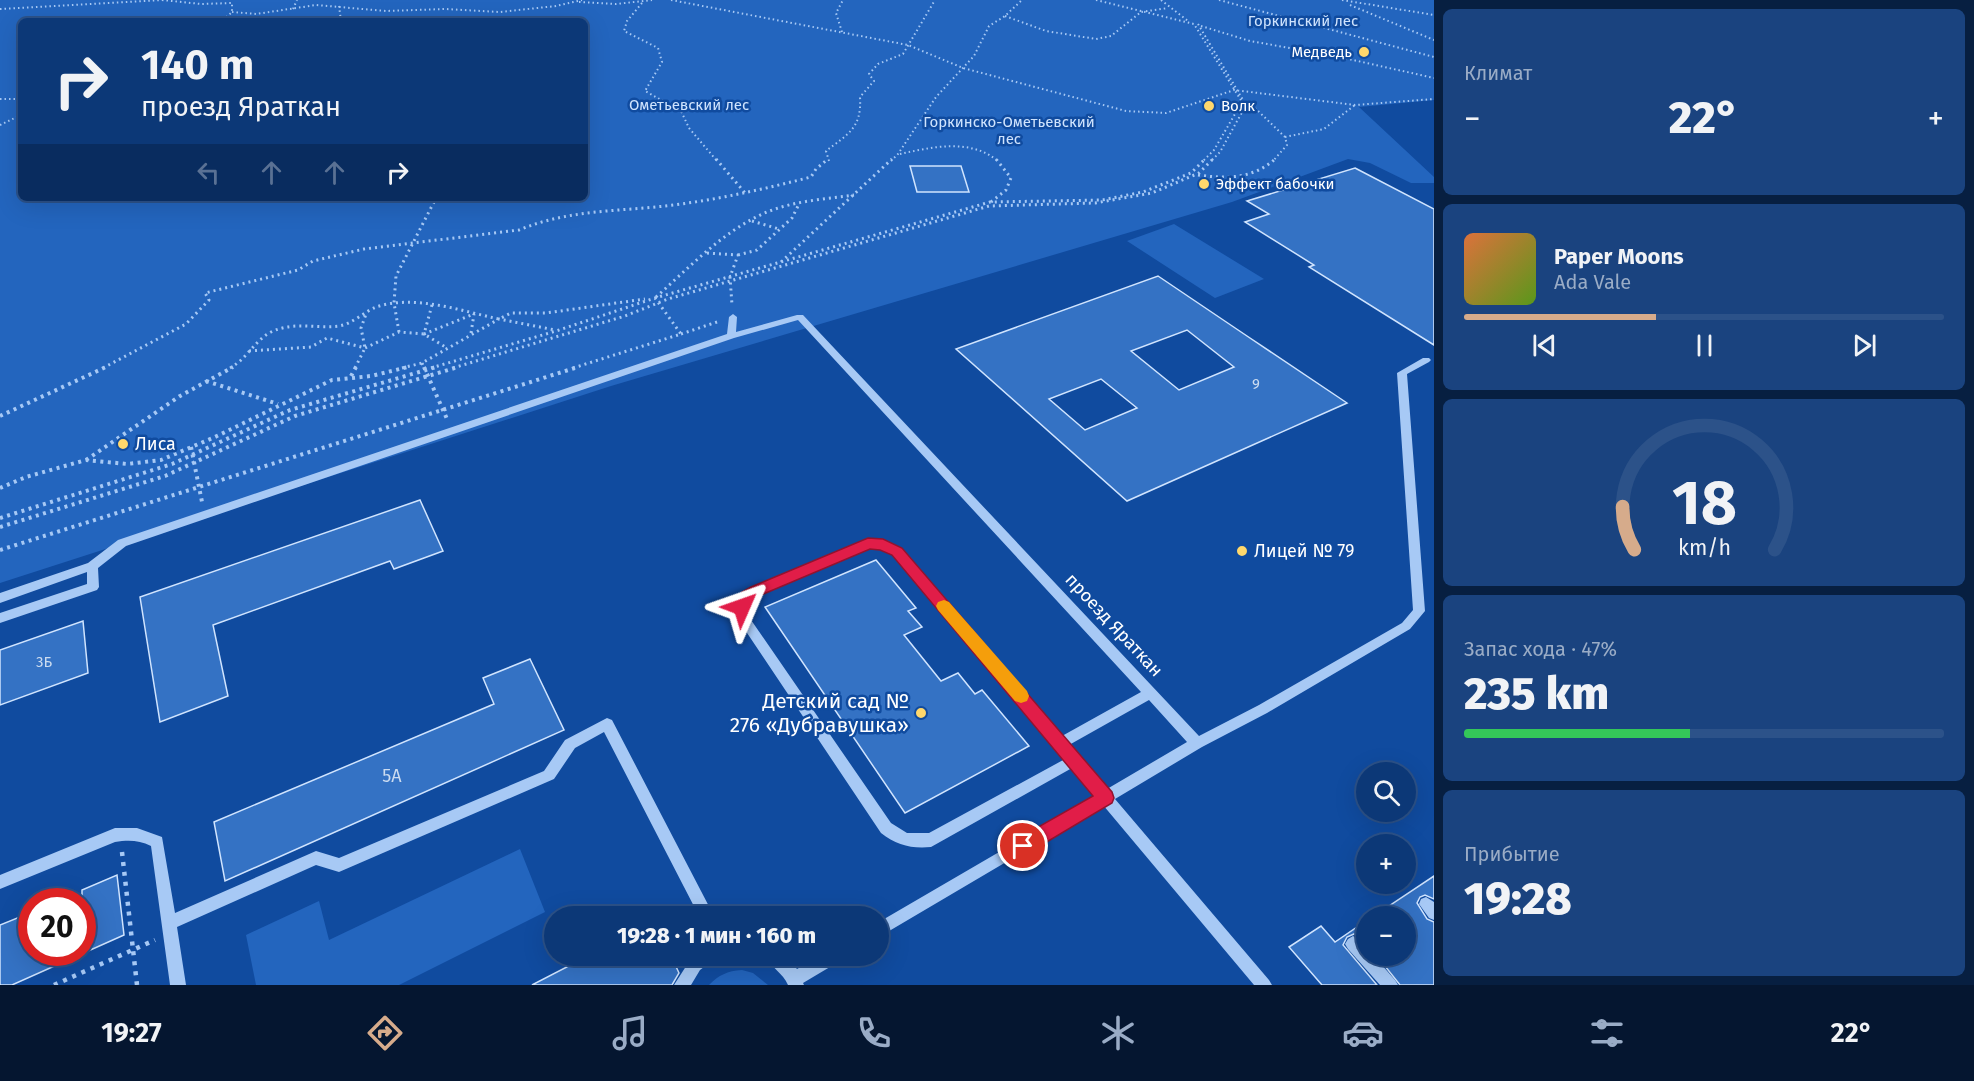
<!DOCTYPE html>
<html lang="ru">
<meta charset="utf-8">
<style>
body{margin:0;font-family:"Fira Sans",sans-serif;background:#1a437f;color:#f1f3f6;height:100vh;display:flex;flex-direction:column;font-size:22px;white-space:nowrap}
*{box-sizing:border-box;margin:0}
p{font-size:20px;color:#9aacc6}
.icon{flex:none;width:33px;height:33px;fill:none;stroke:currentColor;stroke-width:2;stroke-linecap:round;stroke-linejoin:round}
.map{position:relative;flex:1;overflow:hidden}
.panel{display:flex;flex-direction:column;gap:9px;padding:9px;background:#071f41;width:540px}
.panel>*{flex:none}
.banner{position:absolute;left:18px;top:18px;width:570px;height:183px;border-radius:9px;box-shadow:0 6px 24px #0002,0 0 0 2px #2c5289;background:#0c3877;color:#f1f3f6;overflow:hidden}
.tools{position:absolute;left:1356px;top:762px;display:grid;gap:12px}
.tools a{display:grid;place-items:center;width:60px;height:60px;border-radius:50%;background:#0c3877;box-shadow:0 6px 24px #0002,0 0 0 2px #2c5289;font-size:30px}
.speed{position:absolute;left:18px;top:888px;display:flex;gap:12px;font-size:30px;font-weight:700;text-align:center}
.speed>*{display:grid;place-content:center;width:78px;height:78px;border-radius:50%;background:#0c3877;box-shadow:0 6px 24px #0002,0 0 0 2px #2c5289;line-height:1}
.speed .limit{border:9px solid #d22;background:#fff;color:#111}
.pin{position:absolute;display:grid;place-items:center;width:51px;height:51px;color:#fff;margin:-26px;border:3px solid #fff;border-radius:50%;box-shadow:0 2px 6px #0007}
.me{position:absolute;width:66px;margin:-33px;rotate:47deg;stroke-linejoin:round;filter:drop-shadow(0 0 4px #0008)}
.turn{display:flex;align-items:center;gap:21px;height:126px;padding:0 24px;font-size:27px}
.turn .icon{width:78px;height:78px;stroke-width:2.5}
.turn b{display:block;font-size:42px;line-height:51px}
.lanes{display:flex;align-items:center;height:57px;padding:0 24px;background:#0003;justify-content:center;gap:30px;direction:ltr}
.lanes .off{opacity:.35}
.big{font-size:45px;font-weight:800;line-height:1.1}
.panel .tile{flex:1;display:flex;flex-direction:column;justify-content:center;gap:9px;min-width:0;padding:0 21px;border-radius:9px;background:#1a437f}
.panel .dial{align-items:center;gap:0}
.dial svg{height:156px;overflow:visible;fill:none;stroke:#2c5289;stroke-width:7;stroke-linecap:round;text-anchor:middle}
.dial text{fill:#f1f3f6;stroke:none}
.song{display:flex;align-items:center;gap:18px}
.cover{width:72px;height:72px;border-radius:9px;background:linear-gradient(135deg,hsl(20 70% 55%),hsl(90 70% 35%))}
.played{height:6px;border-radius:3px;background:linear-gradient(90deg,#d6ab8b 40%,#2c5289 40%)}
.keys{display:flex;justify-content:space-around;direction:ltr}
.heat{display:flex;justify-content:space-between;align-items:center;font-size:33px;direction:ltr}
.charge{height:9px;border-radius:4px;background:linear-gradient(90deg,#34c759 47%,#2c5289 0)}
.trip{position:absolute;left:544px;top:906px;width:345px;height:60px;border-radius:30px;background:#0c3877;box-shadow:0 6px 24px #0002,0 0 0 2px #2c5289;font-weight:800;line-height:60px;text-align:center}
.tab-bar{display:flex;height:96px;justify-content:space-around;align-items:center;background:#051630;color:#9aacc6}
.tab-bar .icon{width:42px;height:42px}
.tab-bar .selected{color:#d6ab8b}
.tab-bar b{font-size:27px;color:#f1f3f6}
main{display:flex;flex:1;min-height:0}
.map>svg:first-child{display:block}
</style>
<main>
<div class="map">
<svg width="1434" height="985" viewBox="0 0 1434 985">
<rect width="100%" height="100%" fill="#104b9f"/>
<path fill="#2365be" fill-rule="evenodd" d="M0,0H1434V100L1359,107L1434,177V183H1411L1370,163L1348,159L1232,202L611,386L0,583ZM21,21H585V198H21Z
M1174,224L1264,279L1215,298L1127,241Z
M520,849L545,912L399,985H256L246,935L319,901L329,940Z
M742,970L753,973L768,985H709C719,975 727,971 742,970Z"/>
<path fill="#3472c4" stroke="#d0e4fe" stroke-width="1.5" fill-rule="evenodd" d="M910,166H961L969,192H917Z
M1355,168L1434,209V345L1309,267L1314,265L1245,222L1269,214L1247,201Z
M1158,276L1247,336L1347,403L1127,501L956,349ZM1187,330L1234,367L1179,390L1131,351ZM1101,379L1137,408L1085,430L1049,399Z
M420,500L443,551L394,569L390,561L213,625L228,696L160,722L140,597Z
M876,560L916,608L908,611L922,627L904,635L941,681L958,673L975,694L982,690L1029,746L905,813L765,607Z
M83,621L88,673L0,705V650Z
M530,659L564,730L225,881L214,822L494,704L483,678Z
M117,875L124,935L12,985H0V925L32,912V952H82V890Z
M1434,876V899L1425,895L1420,897L1417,903L1427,919L1434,922V985H1400L1377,956H1406V916H1374Z
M1366,921V945L1354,934L1347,937L1343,945L1377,985H1322L1289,947L1321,926L1335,942Z
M588,956H671L679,973L672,985H532Z"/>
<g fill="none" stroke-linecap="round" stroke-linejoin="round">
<path stroke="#a7c9f5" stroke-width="2" stroke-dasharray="1.5 3" stroke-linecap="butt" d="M162,0L201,4L232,3V12L222,21
M671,0L908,45L963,68L1126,111L1166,113L1234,90L1355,105L1434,99
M1096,0L1194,24L1242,102L1214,150L1203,161
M1161,0L1188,21
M1219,0L1434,57
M1342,0L1434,15
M579,2L616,4L652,0
M642,3L627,21L624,31L658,48L662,62L645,91L681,111L689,128L717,161
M1350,5L1434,40
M339,6L341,21
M0,9L162,0
M293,9L297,0
M232,12L256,14L316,5L386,11L446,9L500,12L556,6L582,0
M1005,16L1046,31L1096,39L1111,36L1141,12L1168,8
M1198,24L1246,105L1220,152L1211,161
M1201,26L1250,41L1335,56L1434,78
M842,32L836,13L843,0
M0,99H21
M1247,104L1253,106L1285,137L1287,145L1273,161
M0,125L21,115
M1285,137L1324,129L1355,105
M900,154C932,147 970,138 998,161
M829,161L826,151C848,134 862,128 860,97L874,81L869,74L878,64L903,54L935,0
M891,161L898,154L936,97L974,56L989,26L1005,16L1022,0"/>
<path stroke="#a7c9f5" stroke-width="3" stroke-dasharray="2 4" stroke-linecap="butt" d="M716,159L746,194
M1198,175C1226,179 1253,179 1275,159
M991,202L1006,190L1011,178L996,159
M752,221L779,229
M707,253L738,255L730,277L732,305
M738,255L757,250L792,218L799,204
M781,262L892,159
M656,297C690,267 724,230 767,212C794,201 825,199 854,195
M432,305L424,334L474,314
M399,332L394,303L396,276L436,198
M471,333L474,314
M681,334L720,321
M249,351L311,347L327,338L365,348L399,332L424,334L447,348
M422,363L424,368
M103,368L186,324L209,300L205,293L298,270L313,261L364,249L519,230C572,208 625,212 681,204C725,198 768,188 811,177L816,169L828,159
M230,368C247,359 254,341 271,332C294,321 316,329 339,326C352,324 364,312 376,307C415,294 461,311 499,319L511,313H546L645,299
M355,368L365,348L361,328L366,314
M402,368L422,363L499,319L555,330
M431,368L556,331L655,298L990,202L1102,200L1143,192L1191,173L1205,159
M453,368L625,316L668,299L989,206L1095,203L1152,193L1199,173L1213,159
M573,368L681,334L655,298"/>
<path stroke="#a7c9f5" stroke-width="4" stroke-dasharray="3 4.5" stroke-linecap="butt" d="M424,367L447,419
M351,376L356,367
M206,381L278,404
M0,416L106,367
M191,447L202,502
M86,460L180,396L233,367
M0,488L26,477L86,460L127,464L161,460L215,437L332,380L371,376L408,367
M0,518L172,464L290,410L436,367
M0,527L165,476L295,416L458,367
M0,550L578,367"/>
<path stroke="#a7c9f5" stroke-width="4.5" stroke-dasharray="4 6" stroke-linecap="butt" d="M122,852L137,985
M54,985L155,940"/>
<path fill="#a7c9f5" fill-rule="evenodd" d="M733,314L737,317L736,332L797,315H803L1199,736L1259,705L1402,623L1413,610L1397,373L1423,358H1429L1431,360L1429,362L1407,374L1425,611L1410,629L1267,713L1202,747L1115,799L1269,980L1272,985H1254L1103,805L879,937V922L1095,796L1072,768L931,847C912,849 896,845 881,833L739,621C733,604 739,599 752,588L865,540H883L901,548L1062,736L1141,692L798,320L734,338L126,546L98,568L99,587L97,590L0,623V613L87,584V572L0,603V593L88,563L118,540L727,334L729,317ZM870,547L881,548L893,554L1065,759L929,833H907L891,823L749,617V604L760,594ZM1149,700L1187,742L1107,789L1069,745Z
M607,718L612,720L714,916H699L604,732L575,748L554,779L339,872L316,865L177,927L186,985H170L151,846C139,840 128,840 115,842L0,889V875L115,828H137L162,837L175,913L316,851L339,858L544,771L565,740Z
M1426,897L1434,902V920L1429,918L1419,904L1421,899Z
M1353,936L1358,939L1366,948V956H1374L1395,980L1398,985H1380L1348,949L1345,944L1348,939Z
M695,956H715L712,961L700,970L691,985H674L690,960Z
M766,956H785L797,969L821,956H843L840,961L803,983L804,985H788C783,973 771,968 766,956Z"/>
</g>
<path fill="#e11d48" stroke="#92132f" stroke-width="1.5" d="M868,538L883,539L902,548L1112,792L1114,798L1112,803L1030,852L1023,854L1017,852L1014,846L1017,839L1093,796L892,555L880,550L870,549L761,595L753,601L747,612H737L734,607L742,592L751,587Z"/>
<path fill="#f59e0b" d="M944,600L949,602L1027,691L1029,696L1027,701L1021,703L1015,701L938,610L936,606L938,602Z"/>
<g fill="#ffd86c" stroke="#104b9f" stroke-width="2">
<circle cx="1364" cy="52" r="6"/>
<circle cx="1209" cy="106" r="6"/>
<circle cx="1204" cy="184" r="6"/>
<circle cx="123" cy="444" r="6"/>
<circle cx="1242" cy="551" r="6"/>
<circle cx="921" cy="713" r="6"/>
</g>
<g text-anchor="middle" stroke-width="5" stroke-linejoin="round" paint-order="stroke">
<g font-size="15" fill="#d0e4fe" stroke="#104b9f">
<text x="1303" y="26">Горкинский лес</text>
<text x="689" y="110">Ометьевский лес</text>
<text x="1009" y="127">Горкинско-Ометьевский<tspan x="1009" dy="17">лес</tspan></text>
</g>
<g font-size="15" fill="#fff" stroke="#104b9f" text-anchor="start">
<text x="1352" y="57" text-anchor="end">Медведь</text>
<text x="1221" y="111">Волк</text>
<text x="1216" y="189">Эффект бабочки</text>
</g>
<g font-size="15" fill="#ccdcf0">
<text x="1256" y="389">9</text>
<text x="44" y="667">3Б</text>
</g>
<g font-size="18" fill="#fff" stroke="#104b9f" text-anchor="start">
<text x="135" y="450">Лиса</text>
<text x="1254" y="557">Лицей № 79</text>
</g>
<g font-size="18" fill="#fff" stroke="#104b9f">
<text transform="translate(1114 625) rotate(47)" y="6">проезд Яраткан</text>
</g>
<g font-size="18" fill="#ccdcf0">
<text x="392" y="782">5А</text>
</g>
<g font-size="21" fill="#fff" stroke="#104b9f" text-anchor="end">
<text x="909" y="708">Детский сад №<tspan x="909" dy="24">276 «Дубравушка»</tspan></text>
</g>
</g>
</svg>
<div class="tools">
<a><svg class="icon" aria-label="search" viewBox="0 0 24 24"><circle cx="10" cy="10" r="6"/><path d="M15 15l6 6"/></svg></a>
<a>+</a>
<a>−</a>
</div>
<div class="speed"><div class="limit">20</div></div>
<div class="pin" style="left:1023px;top:846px;background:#d93025"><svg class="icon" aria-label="arrive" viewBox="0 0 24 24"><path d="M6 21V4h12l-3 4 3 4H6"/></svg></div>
<svg class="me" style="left:742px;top:607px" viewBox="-20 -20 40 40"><path d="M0-17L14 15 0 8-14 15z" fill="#e11d48" stroke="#fff" stroke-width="4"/></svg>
<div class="trip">19:28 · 1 мин · 160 m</div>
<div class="banner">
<div class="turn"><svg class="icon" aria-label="right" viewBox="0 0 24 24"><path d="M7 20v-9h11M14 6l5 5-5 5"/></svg><div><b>140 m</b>проезд Яраткан</div></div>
<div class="lanes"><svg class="icon off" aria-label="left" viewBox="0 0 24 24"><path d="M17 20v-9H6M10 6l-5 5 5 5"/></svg><svg class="icon off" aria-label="ahead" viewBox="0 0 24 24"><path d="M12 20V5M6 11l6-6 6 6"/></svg><svg class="icon off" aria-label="ahead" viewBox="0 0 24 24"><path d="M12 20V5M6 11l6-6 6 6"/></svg><svg class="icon" aria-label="right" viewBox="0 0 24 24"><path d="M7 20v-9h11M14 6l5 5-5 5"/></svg></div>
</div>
</div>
<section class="panel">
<div class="tile"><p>Климат</p>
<div class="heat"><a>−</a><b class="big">22°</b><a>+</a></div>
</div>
<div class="tile">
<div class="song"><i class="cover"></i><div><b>Paper Moons</b><p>Ada Vale</p></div></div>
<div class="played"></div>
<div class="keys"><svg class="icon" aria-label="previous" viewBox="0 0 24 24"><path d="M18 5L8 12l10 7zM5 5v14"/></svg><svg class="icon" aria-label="pause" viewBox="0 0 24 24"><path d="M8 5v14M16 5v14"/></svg><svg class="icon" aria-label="next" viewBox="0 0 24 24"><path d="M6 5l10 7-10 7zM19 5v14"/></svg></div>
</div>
<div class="tile dial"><svg viewBox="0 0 100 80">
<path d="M14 69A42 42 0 1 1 86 69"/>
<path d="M14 69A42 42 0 0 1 8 47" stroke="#d6ab8b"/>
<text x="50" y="56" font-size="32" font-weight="700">18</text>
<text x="50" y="72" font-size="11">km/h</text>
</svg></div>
<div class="tile"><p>Запас хода · 47%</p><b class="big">235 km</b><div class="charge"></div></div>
<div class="tile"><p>Прибытие</p><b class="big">19:28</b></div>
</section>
</main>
<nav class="tab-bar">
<b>19:27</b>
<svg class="icon selected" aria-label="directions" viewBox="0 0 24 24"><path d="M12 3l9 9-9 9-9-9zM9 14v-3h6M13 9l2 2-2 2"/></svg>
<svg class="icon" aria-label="music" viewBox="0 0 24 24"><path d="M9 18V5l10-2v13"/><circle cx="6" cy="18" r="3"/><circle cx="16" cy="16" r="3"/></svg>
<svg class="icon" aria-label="phone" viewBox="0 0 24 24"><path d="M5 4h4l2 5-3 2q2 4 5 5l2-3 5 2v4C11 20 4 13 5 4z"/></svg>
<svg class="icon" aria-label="climate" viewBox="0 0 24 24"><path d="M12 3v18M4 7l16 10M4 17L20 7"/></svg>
<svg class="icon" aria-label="car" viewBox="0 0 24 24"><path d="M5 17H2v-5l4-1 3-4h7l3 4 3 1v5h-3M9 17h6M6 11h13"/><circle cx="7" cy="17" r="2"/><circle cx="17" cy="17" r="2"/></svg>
<svg class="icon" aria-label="filters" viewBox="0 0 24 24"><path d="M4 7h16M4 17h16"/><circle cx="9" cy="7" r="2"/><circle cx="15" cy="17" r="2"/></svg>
<b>22°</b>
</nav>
